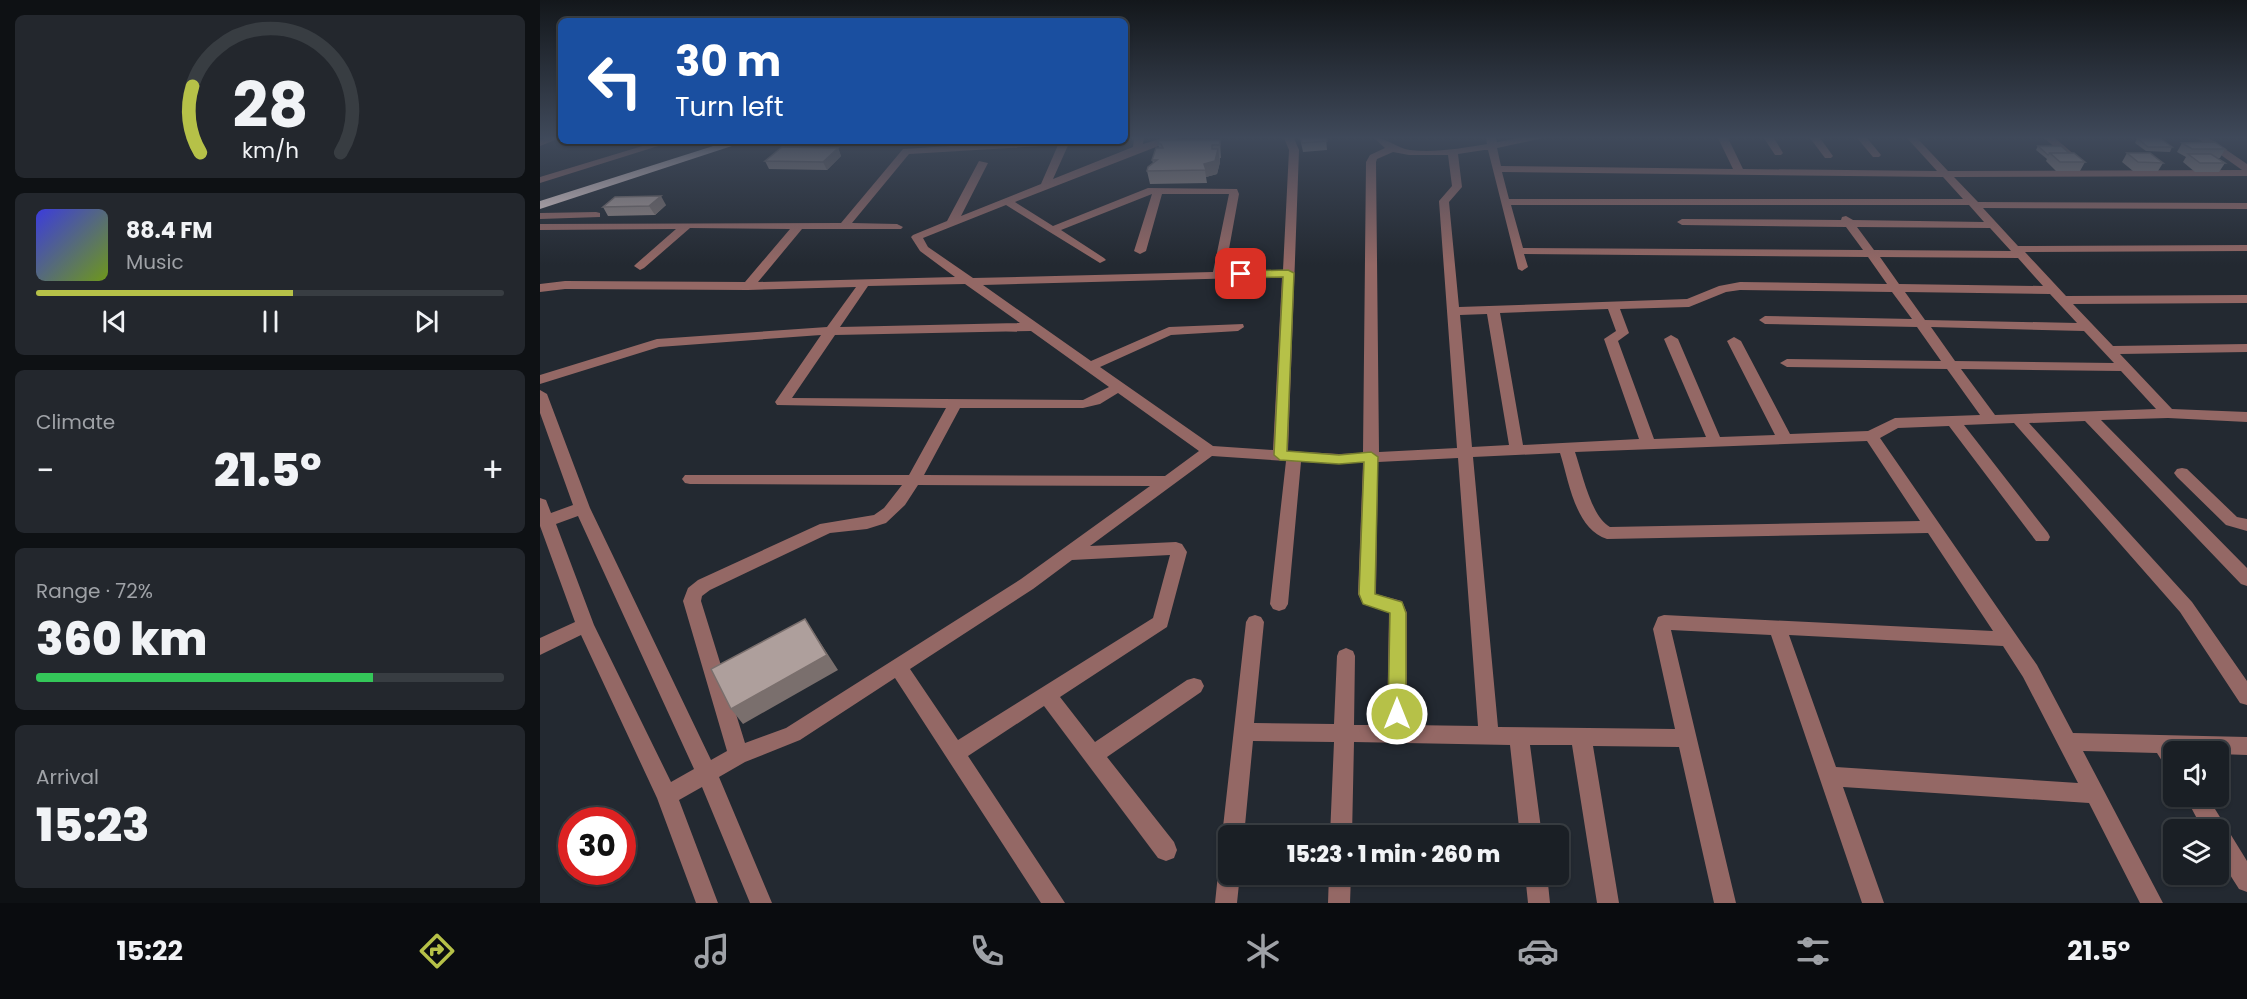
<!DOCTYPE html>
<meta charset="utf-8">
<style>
body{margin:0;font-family:Poppins,sans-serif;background:#23272d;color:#f1f3f6;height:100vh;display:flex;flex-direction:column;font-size:22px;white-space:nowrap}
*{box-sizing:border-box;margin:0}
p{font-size:20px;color:#9fa2a7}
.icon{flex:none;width:33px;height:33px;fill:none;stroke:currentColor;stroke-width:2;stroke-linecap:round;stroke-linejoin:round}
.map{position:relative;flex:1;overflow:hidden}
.drawer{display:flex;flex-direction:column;gap:15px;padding:15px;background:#0e1114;width:540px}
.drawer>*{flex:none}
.banner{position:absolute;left:18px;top:18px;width:570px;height:126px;border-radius:9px;box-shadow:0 2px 4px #0004,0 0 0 2px #383d42;background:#1a4fa0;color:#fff;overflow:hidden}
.controls{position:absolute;left:1623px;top:741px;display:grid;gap:12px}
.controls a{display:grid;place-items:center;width:66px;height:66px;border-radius:9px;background:#1a1f25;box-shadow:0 2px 4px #0004,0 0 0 2px #383d42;font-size:30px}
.speed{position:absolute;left:18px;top:807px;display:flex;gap:12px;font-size:30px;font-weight:700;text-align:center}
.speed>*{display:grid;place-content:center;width:78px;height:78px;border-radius:50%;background:#1a1f25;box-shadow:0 2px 4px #0004,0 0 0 2px #383d42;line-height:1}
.speed .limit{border:9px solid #d22;background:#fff;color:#111}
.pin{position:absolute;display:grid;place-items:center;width:51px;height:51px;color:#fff;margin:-26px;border-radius:12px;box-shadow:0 3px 9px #0006}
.me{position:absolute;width:66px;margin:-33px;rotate:0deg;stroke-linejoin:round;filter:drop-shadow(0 0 4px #0008)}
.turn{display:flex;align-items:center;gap:21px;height:126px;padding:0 18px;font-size:27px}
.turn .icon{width:78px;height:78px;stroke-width:2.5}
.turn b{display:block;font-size:42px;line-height:51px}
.big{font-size:45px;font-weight:800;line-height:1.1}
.drawer .card{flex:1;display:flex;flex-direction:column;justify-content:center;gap:9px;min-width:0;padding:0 21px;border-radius:9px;background:#23272d}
.drawer .dial{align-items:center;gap:0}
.dial svg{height:156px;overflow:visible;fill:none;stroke:#383d42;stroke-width:7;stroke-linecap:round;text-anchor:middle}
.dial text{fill:#f1f3f6;stroke:none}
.song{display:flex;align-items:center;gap:18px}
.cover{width:72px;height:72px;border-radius:9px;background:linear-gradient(135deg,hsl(240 70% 55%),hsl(80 70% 35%))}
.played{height:6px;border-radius:3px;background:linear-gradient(90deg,#b6c148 55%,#383d42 55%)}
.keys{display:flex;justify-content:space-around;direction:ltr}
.heat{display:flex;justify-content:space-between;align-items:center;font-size:33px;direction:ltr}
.charge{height:9px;border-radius:4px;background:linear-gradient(90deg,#34c759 72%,#383d42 0)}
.trip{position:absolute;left:678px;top:825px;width:351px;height:60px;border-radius:9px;background:#1a1f25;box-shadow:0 2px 4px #0004,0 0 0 2px #383d42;font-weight:800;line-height:60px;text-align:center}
.menu{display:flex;height:96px;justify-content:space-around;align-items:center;background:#0a0c0f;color:#9fa2a7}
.menu .icon{width:42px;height:42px}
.menu .on{color:#b6c148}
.menu b{font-size:27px;color:#f1f3f6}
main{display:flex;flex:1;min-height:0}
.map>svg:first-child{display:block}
</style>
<main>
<section class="drawer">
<div class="card dial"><svg viewBox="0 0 100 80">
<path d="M14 69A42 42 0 1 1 86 69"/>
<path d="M14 69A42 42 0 0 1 10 35" stroke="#b6c148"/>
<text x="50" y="56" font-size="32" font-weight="700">28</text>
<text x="50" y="72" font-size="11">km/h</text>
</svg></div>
<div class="card">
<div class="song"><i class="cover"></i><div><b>88.4 FM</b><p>Music</p></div></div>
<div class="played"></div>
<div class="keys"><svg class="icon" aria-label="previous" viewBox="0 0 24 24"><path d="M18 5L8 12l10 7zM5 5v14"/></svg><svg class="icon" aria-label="pause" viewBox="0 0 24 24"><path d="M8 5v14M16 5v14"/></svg><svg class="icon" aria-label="next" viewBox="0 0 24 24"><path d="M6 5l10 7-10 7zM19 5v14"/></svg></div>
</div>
<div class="card"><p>Climate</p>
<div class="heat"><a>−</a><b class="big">21.5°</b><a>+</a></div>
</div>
<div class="card"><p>Range · 72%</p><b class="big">360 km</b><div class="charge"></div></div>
<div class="card"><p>Arrival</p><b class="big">15:23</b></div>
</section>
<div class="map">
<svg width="1707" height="903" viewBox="0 0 1707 903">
<rect width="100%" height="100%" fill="#232931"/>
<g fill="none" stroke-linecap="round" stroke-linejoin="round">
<path fill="#946865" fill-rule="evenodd" d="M5,138H20L0,146V140Z
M594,138H604L603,144L623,138H639L475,202L513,226L608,188L697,189L699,194L685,271L743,270L749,150L744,138H754L759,150L748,451L799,454L823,453L826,162L830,155L845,148L834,138C848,138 856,148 870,150C896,153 922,148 947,144L946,138H956L957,142L980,138H1003L957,148L961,166L1193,169L1178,138H1188L1203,169L1397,171L1367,138H1377L1408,171L1702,170L1657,138H1669L1707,164V176L1414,177L1438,202L1707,203V209L1443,208L1478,246L1707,245V251L1485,252L1526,296L1707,295V303L1533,304L1573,346L1707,344V352L1580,354L1632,409L1707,412V422L1628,418L1561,420L1707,568V586L1701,584L1545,421L1489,423L1652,602L1707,681V705L1700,703L1640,612L1474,423L1424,425L1508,533L1510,537L1508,541H1496L1409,426L1358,428L1340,438L1497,665L1533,733L1707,737V755L1678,754V752H1634V771L1627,769L1617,753L1543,751L1623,903H1600L1549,803L1303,787L1344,903H1322L1231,635L1131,630L1196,903H1174L1139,747L1053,746L1079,903H1057L1032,745H990L1002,836H980L970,745L814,742L812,836H790L794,742L713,741L704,836H688V845L685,843L682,836L706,622L709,617L715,615L721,617L724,622L714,723L794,724L797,656L799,651L806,648L813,651L815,656L814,725H847L849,613L823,604L818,594L823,463L761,462L748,604L745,609L739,611L733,609L730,604L746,461L672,456L550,546L636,542L642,544L647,552L627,627L520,697L555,742L647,680L654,678L661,680L664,686L661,692L567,757L634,842L637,850L634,858L626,861L618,858L504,706L428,756L525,903H501L355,678L260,740L205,762L179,777L232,903H210L162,787L139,800L178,903H156L117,798L41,635L0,655V638L35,622L0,526V498L6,500L11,513L33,505L0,413V390L7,394L50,508L171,760L187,751L143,601L148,588L158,580L280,524L334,515L344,508L362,485L150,484L145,483L142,479L145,475H369L406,408L237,405L235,402L281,335L119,347L0,384V375L117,339L287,327L316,287L208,290L25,289L0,292V284L25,281L205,282L250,229L150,228L104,268L100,270L94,266L96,264L136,229L0,230V224L301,223L363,149L492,141H530L513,179L593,147ZM518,145L501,184L421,216L448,163L439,161L407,221L373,235L371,237L380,251L415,277L218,282L262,229H361L363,227L357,224L312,223L369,154ZM944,150H948L978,269L982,271L988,267L984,254L1328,257L1347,284L1200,282L1179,286L1147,299L919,307L909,202L922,187L918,154ZM853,152L869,155H908L912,186L899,201L917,448L839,452L836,162L837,159ZM962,172L1403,177L1423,199H969ZM612,194L594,251L600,254L606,251L622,194H689L673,272L433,278L388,247L383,238L466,205L560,263L566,260L564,258L521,230ZM971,205H1429L1444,222L1313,220L1306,216L1302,217L1301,220L1142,219L1137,222L1142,225L1306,227L1323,250L983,248ZM1317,227L1450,228L1471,251L1334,250ZM1340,257L1478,258L1503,286L1359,284ZM742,277L733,450L673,446L560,367L631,335L698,331L704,327L703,324L629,327L551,361L443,285ZM425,284L480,323L300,327L328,286ZM1200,290L1352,292L1372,319L1225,316L1219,320L1225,324L1377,327L1401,361L1247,359L1240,363L1247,367L1407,369L1440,415L1355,418L1328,431L1250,434L1201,341L1194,337L1187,341L1235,435L1180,437L1138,339L1131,335L1124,339L1166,437L1114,439L1078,341L1089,333L1080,309L1149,307L1186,292ZM1365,292L1510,294L1537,323L1385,320ZM1068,309L1076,331L1064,339L1099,439L983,445L960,313ZM947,314L969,445L932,447L920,315ZM1391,327L1544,331L1574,363L1415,361ZM491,331L569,387L543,400L252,398L295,335ZM1421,369L1581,371L1616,409L1455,415ZM578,393L659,451L625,476L384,475L420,408H543L560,404ZM1327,441L1380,521L1070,527C1051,517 1042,472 1035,452ZM1020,453C1029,481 1035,529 1067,539L1388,533L1453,631L1124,615L1118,617L1113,629L1135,729L958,727L933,457ZM918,458L938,726L867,725V613L862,601L836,594L838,462ZM378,485L610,486L481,579L246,728L205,743L161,601L162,596L170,590L290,533L327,529L346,523L365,505ZM38,516L154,769L131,782L54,625L16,524ZM630,555L613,618L418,740L370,669L493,589L532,560ZM1249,635L1463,646L1483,677L1538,783L1296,767Z
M1224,138H1234L1243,153L1241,155H1235Z
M1270,138H1280L1293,156L1291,158H1285Z
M1317,138H1327L1341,155L1339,157H1333Z
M1504,138H1515L1537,157L1529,159Z
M119,141H134L0,183V177Z
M56,212L60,213V217L0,219V213Z
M1642,468L1647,469L1697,517L1707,519V531L1686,525L1637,477L1634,473L1637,469Z
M1645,796H1667L1707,861V892L1699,889L1678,856V830H1663Z
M688,863V874H700L697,903H675L678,874L681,866Z
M789,874H811L810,903H788Z
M985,874H1007L1010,903H988Z"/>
<path fill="#f2dcda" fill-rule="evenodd" d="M189,141H207L0,209V201Z"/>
</g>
<path fill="#968986" d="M760,138H786L787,150L763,152Z
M1597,138L1632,147L1630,152L1606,151L1595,143Z
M680,140L681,158H680V162L677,174L666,177L667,183L610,184L607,171L613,163L612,160L619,148L618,144Z
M1642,143L1685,149L1680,158H1677L1685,163L1679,172H1655L1643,162L1646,157L1637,152Z
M1498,146L1529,153L1545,162L1540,171H1516L1506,161L1507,159L1496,150Z
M298,148L301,156L287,170L229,169L225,161Z
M1587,153L1623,163L1618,171H1593L1582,162Z
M126,205L115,215L68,216L63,207Z"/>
<path fill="#7a6f6d" d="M298,148L301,156L287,170L283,162Z
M678,149L680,162L677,174L666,177L664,164L674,158Z
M121,196L126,205L115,215L109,206Z
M265,619L298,670L203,724L191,709Z"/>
<path fill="#ae9f9c" stroke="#7a6f6d" stroke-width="1.5" d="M761,138H786L787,141L762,143Z
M1597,138H1620L1632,147H1608Z
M619,140H680V145H672V149H678L675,161L664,164L666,170L607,171L608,167L617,160H612L616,148H623L621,144H618Z
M1675,142L1685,149H1652L1642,143Z
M1498,146H1521L1529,153H1510L1508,155Z
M242,147L298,148L283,162L225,161Z
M1510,153H1534L1545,162H1520Z
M1587,153H1610L1623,163L1598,162Z
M1648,154H1671L1685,163H1660Z
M121,196L109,206L63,207L75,197Z
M265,619L287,655L191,709L171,669Z"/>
<linearGradient id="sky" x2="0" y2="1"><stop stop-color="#13171b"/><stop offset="0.52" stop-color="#3f495a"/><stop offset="1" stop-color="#3f495a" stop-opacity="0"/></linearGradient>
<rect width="1707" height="265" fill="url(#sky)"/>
<path fill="#b6c148" stroke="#767d2f" stroke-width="1.5" d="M748,270L754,273L747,451L799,455L831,452L838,457L835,594L862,602L866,613V714L864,719L857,722L851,719L848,714L850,613L823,604L819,594L824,462L799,464L740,460L734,455L743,277L701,278L696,274L701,271Z"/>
</svg>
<div class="controls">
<a><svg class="icon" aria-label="sound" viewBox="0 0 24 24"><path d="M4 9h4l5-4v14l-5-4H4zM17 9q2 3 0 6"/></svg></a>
<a><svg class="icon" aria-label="layers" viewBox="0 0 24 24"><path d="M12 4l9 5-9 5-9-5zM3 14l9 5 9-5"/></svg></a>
</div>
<div class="speed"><div class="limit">30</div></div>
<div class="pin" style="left:701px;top:274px;background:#d93025"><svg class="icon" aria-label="arrive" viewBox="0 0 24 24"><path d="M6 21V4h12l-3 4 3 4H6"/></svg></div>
<svg class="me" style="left:857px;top:714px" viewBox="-20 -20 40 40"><circle r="17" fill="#b6c148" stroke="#fff" stroke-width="3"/><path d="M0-11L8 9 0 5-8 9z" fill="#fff"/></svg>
<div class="trip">15:23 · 1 min · 260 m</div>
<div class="banner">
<div class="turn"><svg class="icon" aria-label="left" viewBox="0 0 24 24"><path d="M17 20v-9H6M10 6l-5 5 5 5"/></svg><div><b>30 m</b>Turn left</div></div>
</div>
</div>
</main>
<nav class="menu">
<b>15:22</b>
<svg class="icon on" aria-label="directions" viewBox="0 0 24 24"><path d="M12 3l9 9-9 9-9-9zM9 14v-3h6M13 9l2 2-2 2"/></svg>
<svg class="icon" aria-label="music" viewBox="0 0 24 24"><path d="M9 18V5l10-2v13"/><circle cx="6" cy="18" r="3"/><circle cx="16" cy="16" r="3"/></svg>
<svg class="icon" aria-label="phone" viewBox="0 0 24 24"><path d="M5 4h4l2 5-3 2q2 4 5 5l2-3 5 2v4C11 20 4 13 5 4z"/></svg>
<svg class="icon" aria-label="climate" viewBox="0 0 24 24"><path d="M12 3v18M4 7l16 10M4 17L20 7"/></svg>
<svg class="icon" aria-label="car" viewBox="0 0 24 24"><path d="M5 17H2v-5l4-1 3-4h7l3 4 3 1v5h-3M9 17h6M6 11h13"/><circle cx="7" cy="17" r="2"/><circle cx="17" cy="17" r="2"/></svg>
<svg class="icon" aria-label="filters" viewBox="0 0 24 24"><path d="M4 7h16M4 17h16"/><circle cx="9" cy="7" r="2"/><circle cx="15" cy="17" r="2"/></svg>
<b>21.5°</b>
</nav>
